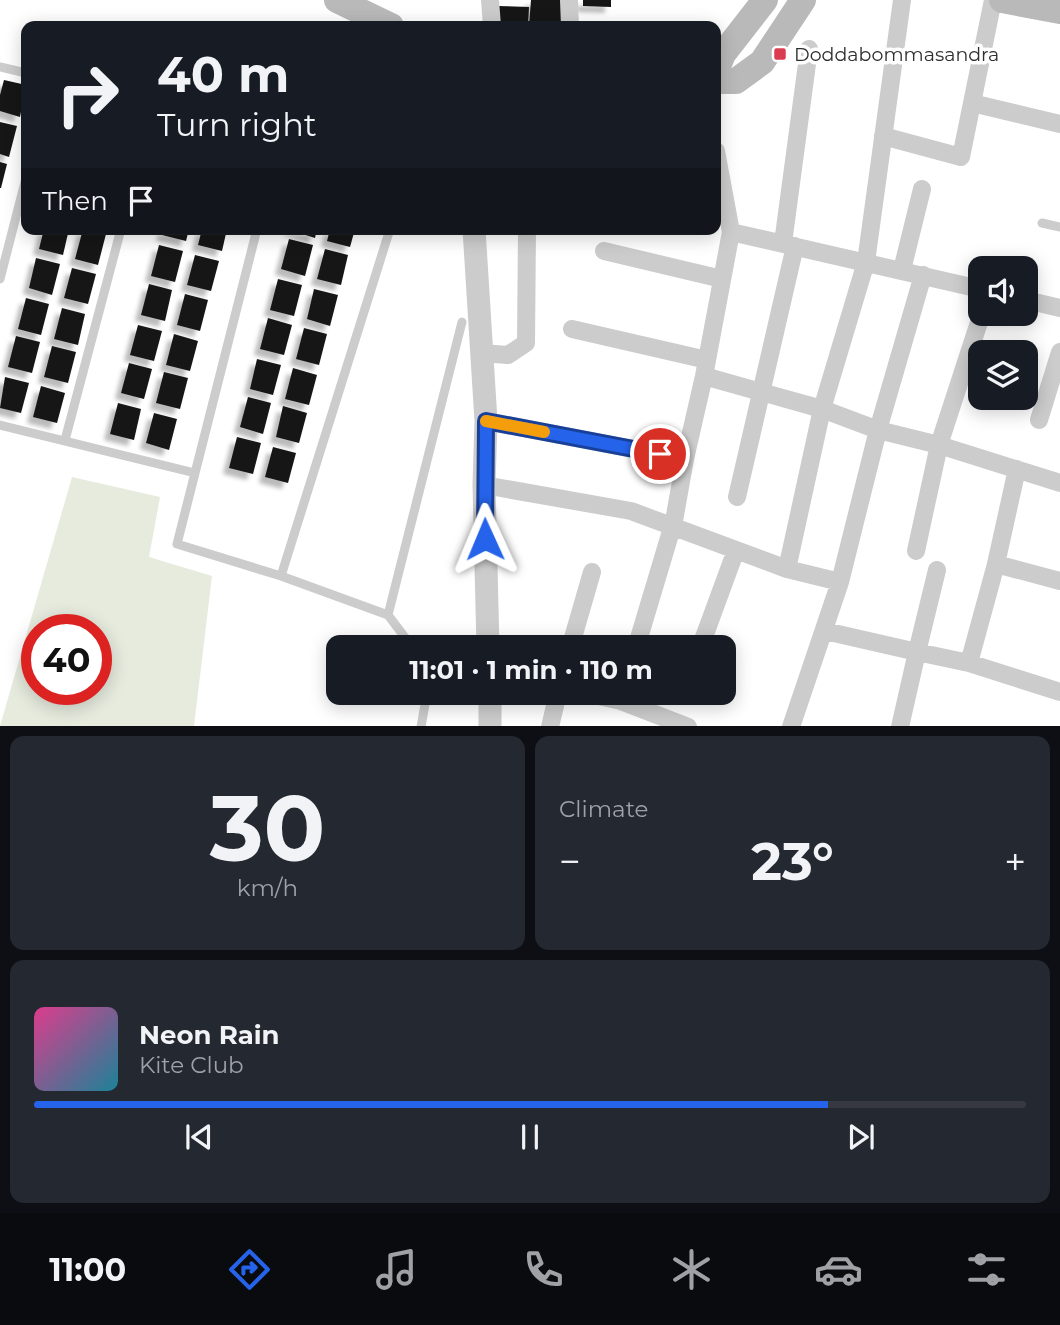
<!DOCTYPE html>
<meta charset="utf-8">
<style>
body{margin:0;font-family:Montserrat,sans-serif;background:#242831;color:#f1f3f6;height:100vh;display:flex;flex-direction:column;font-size:26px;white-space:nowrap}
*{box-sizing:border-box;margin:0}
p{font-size:23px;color:#9ea1a6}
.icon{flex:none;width:38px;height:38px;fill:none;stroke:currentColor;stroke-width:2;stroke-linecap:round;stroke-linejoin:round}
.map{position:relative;height:726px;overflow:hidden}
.sheet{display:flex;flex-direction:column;gap:10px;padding:10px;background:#0d0f14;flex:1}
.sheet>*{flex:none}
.banner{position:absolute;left:21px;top:21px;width:700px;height:214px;border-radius:14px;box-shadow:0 4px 18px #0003;background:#171b24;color:#f1f3f6;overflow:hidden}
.buttons{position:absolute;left:968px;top:256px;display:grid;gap:14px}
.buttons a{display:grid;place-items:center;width:70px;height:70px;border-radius:14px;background:#171b24;box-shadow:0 4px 18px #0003;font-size:35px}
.speed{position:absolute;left:21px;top:614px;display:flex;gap:14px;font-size:35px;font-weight:700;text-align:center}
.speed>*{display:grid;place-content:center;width:91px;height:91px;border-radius:50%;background:#171b24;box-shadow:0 4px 18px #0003;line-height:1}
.speed .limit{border:10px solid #d22;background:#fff;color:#111}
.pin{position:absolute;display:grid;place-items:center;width:60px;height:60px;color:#fff;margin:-30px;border:4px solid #fff;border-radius:50%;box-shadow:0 2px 7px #0007}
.me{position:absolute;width:77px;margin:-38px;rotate:359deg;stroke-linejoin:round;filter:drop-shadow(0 0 5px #0008)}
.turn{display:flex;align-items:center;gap:24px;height:147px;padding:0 21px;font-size:32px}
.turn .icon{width:91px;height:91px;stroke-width:2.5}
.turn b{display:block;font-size:49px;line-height:60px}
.then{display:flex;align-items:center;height:66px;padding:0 21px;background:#0003;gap:14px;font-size:26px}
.big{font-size:52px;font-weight:700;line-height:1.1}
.sheet .card{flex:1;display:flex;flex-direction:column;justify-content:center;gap:10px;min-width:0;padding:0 24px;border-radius:14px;background:#242831}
.sheet .dial{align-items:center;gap:0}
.dial b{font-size:91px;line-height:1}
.song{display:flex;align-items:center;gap:21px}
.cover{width:84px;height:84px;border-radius:10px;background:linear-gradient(135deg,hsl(330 70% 55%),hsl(190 70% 35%))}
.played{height:7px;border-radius:4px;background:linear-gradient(90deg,#2563eb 80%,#363941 80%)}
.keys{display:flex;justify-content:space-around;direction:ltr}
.heat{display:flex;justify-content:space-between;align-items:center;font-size:38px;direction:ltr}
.sheet .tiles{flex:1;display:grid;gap:10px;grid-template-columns:1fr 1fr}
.card:last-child{grid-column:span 2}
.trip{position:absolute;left:326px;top:635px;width:410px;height:70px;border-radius:14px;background:#171b24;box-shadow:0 4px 18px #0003;font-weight:700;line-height:70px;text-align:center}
.tab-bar{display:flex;height:112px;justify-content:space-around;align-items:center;background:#090b0e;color:#9ea1a6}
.tab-bar .icon{width:49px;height:49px}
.tab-bar .active{color:#2563eb}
.tab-bar b{font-size:32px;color:#f1f3f6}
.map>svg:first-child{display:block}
</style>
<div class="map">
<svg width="1060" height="727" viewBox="0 0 1060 727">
<defs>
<filter id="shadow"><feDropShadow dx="-6" dy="6" stdDeviation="2" flood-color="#0004"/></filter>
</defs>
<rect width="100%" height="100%" fill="#fff"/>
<path fill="#e6ebde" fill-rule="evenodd" d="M72,477L160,497L149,557L212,576L194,726H0ZM37,630H96V690H37Z"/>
<path fill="#161616" filter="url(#shadow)" d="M531,0H565L563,26H529Z
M583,0H611V7L583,6Z
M499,6L529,7L528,26H498Z
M4,80L26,85L20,117L0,111V95Z
M0,122L17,126L9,157L0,154Z
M0,162L7,164L1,188H0Z
M44,229H69L63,255L39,249Z
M83,229L106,234L98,265L75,259Z
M164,229H189L186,241L162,235Z
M202,229H227L222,251L198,245Z
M287,229H317L315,238Z
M330,229H355L350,247L327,241Z
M289,239L313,245L305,276L281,269Z
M159,245L183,251L175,282L151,276Z
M325,249L348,255L341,285L317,279Z
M195,255L219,261L211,291L187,285Z
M36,258L60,264L52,295L29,288Z
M72,268L96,274L88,304L64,298Z
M278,279L302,285L294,316L270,310Z
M149,284L172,290L165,321L141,315Z
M314,289L338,295L330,326L307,319Z
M185,294L208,300L200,331L177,325Z
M26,298L49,304L41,335L18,329Z
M62,308L85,314L78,345L54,339Z
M268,318L292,325L284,355L260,349Z
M138,325L162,331L154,361L130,355Z
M304,328L327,334L319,365L296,359Z
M174,334L198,341L190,371L166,365Z
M16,336L40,342L32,373L8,367Z
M52,346L76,352L68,383L44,377Z
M257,359L281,365L273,395L250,389Z
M129,363L152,369L144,399L121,393Z
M293,368L317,375L309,405L285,399Z
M164,372L188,378L180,409L156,403Z
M5,377L29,383L21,413L0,408Z
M41,386L65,393L57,423L33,417Z
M248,397L271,403L263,434L240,427Z
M118,403L141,409L134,440L110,434Z
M283,406L307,413L299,443L276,437Z
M154,413L177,419L169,450L146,443Z
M237,437L261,443L253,474L229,468Z
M273,447L296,453L288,483L265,477Z"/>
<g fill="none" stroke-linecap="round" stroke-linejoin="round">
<path stroke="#ccc" stroke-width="9" d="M0,67L26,73
M1042,223L1060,227
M257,229L177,544L281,576L388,615L462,322
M0,279L26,178
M0,425L195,473
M65,440L121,229
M281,576L390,229
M388,615L413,648
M421,727L427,693"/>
<path stroke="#ccc" stroke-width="18" d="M490,0L492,26
M569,0L570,26
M972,103L1060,124
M883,136L961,157L993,0
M731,232L980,289
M783,243L809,49
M604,251L722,279
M902,270L922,189
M1026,300L1060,308
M572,329L707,360
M481,353L508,355L526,343L527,229
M704,376L822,409L878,430L939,445L1060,483
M1039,420L1060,352
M486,421L685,459L704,376L731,232L716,151
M1017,469L996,564L1060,581
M484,485L631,511L787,569
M737,497L795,246
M916,551L939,445L982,313
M840,582L878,430L923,275
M825,631L917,652L937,570
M570,648L592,572
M636,648L674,521L685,459
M700,648L736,550
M969,663L996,564
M585,693L621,701L688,727
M550,727L558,693
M791,727L840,582L787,569L822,409L866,262L902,0
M900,727L917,652L969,663L1060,692"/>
<path stroke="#ccc" stroke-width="23" d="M474,229L486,421L484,485L488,648
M490,693V727"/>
<path stroke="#b9b9b9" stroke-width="26" d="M337,0L391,26
M1002,0L1060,11
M716,71L723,54L765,0
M716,81H736L762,62L803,0"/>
</g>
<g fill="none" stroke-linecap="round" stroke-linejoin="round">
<g stroke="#184099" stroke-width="18">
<path id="route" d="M485,539L486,421L660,454"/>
</g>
<use href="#route" stroke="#2563eb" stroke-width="12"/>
<path stroke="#f59e0b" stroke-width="12" d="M486,421L544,432"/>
</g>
<rect fill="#da3d50" stroke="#fff" stroke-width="2.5" x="773" y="47" width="14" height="14" rx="3.5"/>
<g text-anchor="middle" stroke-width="7" stroke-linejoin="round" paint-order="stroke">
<g font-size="19" fill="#2f2f2f" stroke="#fff" text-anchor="start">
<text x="794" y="61">Doddabommasandra</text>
</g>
</g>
</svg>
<div class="buttons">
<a><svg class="icon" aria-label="sound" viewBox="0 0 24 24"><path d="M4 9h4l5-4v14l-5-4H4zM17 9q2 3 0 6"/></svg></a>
<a><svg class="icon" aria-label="layers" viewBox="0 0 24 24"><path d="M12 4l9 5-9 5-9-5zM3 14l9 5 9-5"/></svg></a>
</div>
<div class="speed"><div class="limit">40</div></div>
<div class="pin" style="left:660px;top:454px;background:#d93025"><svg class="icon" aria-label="arrive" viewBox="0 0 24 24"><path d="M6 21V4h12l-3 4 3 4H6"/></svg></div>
<svg class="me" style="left:485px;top:539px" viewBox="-20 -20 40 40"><path d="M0-17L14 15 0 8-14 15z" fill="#2563eb" stroke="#fff" stroke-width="4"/></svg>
<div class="trip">11:01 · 1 min · 110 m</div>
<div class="banner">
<div class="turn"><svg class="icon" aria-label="right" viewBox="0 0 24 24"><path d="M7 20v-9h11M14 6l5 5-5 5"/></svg><div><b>40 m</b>Turn right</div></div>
<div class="then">Then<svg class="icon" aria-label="arrive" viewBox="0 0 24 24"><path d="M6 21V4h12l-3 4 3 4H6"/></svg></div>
</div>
</div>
<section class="sheet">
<div class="tiles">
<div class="card dial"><b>30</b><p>km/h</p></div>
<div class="card"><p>Climate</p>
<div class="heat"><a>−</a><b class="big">23°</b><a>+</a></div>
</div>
<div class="card">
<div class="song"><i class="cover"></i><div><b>Neon Rain</b><p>Kite Club</p></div></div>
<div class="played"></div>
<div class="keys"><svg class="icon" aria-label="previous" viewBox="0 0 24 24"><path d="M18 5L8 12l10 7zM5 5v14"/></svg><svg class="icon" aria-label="pause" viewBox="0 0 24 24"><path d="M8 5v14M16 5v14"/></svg><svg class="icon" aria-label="next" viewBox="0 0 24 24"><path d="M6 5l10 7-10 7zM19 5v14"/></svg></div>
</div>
</div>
</section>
<nav class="tab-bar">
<b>11:00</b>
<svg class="icon active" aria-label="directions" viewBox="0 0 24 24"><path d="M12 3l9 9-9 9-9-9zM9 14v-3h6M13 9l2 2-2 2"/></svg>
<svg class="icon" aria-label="music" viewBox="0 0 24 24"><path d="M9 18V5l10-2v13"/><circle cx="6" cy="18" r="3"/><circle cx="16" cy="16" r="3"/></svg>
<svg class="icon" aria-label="phone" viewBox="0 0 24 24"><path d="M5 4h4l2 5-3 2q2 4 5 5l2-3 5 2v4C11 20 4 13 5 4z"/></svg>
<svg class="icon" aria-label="climate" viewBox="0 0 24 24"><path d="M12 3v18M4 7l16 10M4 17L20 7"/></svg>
<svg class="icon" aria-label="car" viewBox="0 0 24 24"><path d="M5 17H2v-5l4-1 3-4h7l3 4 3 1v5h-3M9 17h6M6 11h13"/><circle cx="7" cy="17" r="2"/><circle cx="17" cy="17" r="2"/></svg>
<svg class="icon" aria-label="filters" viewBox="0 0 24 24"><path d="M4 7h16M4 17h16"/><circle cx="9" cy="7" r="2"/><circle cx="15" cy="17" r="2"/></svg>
</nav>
